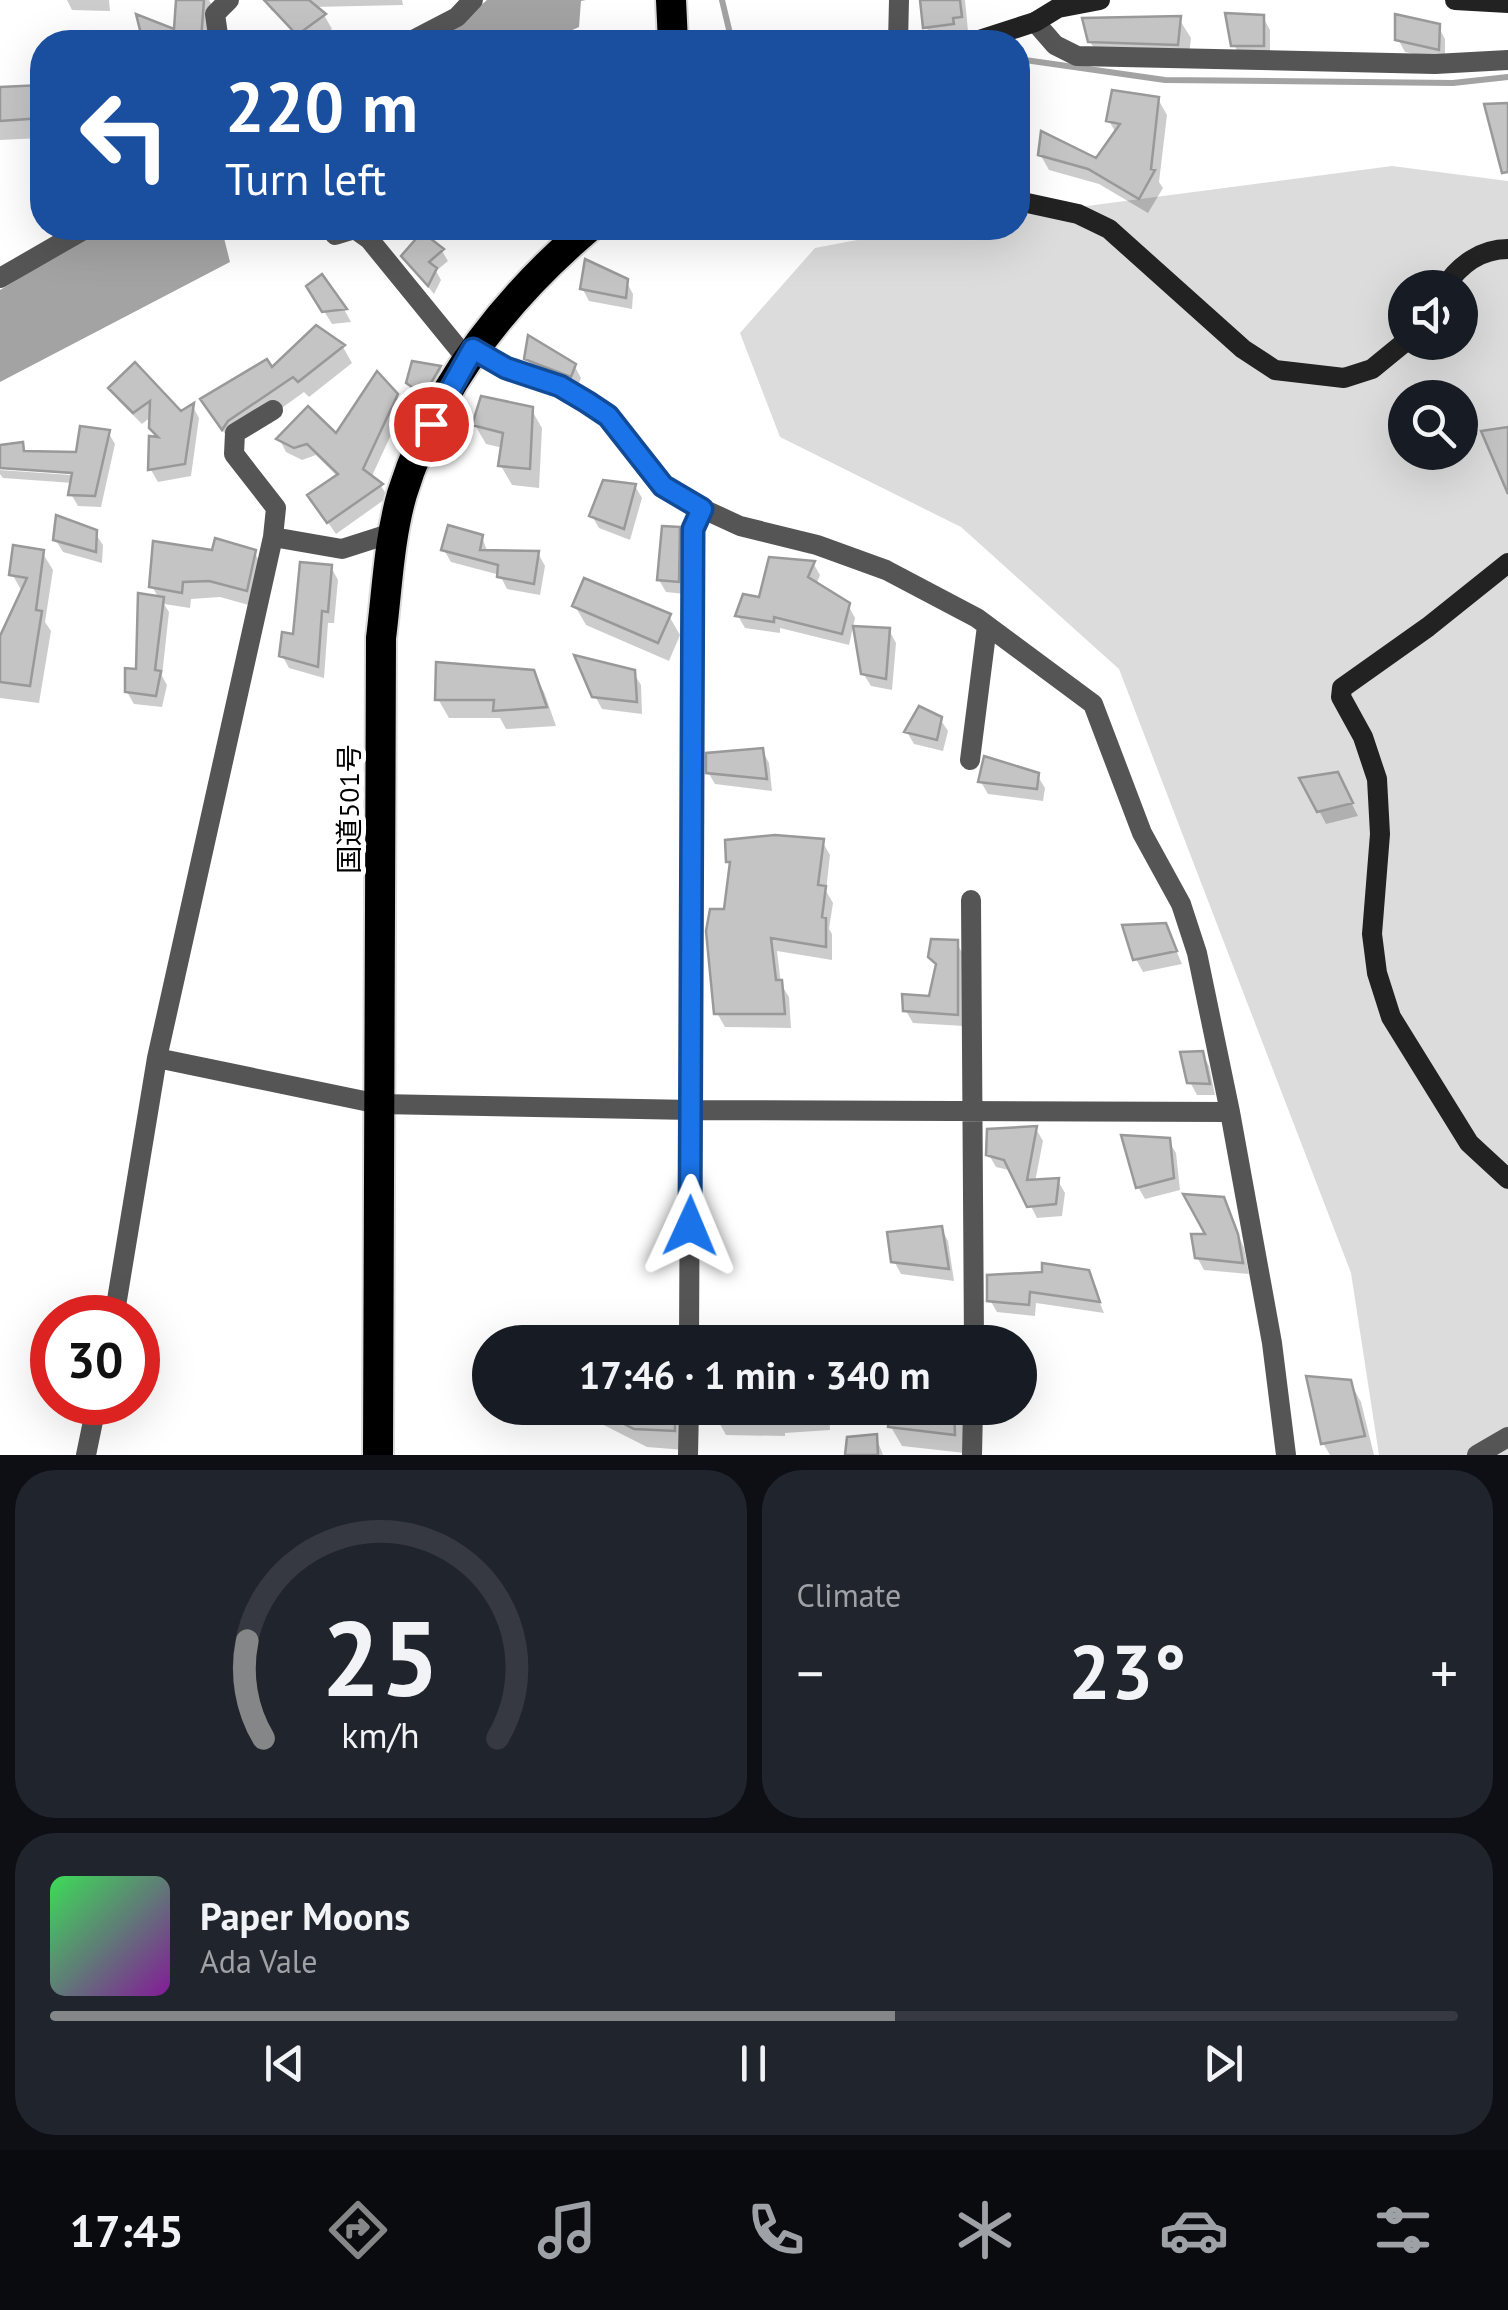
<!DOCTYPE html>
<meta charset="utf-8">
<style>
body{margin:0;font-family:"PT Sans","Noto Sans JP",sans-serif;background:#20242c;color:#f1f3f6;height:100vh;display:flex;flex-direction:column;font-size:38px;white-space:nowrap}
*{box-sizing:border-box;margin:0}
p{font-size:32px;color:#9ea1a6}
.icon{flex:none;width:55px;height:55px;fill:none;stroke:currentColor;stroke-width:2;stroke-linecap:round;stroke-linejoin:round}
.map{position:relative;height:1455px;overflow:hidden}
.drawer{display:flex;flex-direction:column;gap:15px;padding:15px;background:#0d0f14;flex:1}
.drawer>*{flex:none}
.banner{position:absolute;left:30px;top:30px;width:1000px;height:210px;border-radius:40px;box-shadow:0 10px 40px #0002;background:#1a4fa0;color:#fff;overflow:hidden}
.fabs{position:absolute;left:1388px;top:270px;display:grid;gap:20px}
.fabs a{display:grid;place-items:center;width:90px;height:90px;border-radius:50%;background:#171b24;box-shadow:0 10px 40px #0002;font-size:50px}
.speed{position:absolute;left:30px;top:1295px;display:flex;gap:20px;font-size:50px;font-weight:700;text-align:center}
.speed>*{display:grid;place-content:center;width:130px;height:130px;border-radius:50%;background:#171b24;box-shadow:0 10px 40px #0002;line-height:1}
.speed .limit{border:15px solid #d22;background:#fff;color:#111}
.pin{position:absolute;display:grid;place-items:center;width:85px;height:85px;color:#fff;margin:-42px;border:5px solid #fff;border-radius:50%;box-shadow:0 2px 10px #0007}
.me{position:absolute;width:110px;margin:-55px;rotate:1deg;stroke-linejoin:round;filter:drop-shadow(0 0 8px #0008)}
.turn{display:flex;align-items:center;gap:35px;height:210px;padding:0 30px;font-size:45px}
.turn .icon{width:130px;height:130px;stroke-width:2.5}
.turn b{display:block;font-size:70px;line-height:85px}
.big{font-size:75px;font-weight:600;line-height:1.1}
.drawer .widget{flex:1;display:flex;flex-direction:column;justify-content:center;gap:15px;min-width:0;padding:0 35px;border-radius:40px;background:#20242c}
.drawer .dial{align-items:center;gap:0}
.dial svg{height:260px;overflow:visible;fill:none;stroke:#363941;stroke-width:7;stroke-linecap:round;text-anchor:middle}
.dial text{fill:#f1f3f6;stroke:none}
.song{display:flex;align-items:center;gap:30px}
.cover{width:120px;height:120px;border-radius:15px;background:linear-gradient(135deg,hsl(130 70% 55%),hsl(290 70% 35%))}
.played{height:10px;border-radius:5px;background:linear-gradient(90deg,#858687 60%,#363941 60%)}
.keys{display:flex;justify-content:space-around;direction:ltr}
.heat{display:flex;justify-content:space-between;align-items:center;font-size:55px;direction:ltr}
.drawer .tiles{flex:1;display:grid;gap:15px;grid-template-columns:1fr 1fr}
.widget:last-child{grid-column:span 2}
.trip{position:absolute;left:472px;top:1325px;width:565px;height:100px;border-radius:50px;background:#171b24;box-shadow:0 10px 40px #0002;font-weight:600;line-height:100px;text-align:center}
.tab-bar{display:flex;height:160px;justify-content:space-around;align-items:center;background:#090b0e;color:#9ea1a6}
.tab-bar .icon{width:70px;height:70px}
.tab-bar .current{color:#858687}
.tab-bar b{font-size:45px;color:#f1f3f6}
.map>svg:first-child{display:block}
</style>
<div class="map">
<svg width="1508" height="1455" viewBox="0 0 1508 1455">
<rect width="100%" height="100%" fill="#fff"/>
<path fill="#dcdcdc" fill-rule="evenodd" d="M1392,166L1508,181V1455H1379L1351,1273L1119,669L961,527L780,437L740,333L815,248L920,228H1018V215ZM1405,288H1460V342H1405ZM1405,398H1460V452H1405Z"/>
<path fill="#a3a3a3" d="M487,0H586L581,1L579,27L546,42H428L454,29Z
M102,228H234L223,234L230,262L0,382V290Z"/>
<path fill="#0003" d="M67,0H109L110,11L72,10Z
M179,0H209L215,10L212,42H145L140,18L177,33Z
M266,0H402L403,5L313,7L324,15L332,29L314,42H308L278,11H272Z
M923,0H965L968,31L960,32V38L934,42L926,27Z
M1263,17L1270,30V58L1241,57L1234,45Z
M1179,19L1191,38L1188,63L1102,61L1090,42Z
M1438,26L1445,39V61L1405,52L1398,39Z
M42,87V138L0,140V90Z
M1158,99L1167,115L1159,182L1163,188L1148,213L1099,184L1049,170L1040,154L1096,162L1116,133L1109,121Z
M423,235L442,251L448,261L436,271L441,280L434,294L404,257Z
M322,278L345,311L351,322L332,324L309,287Z
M626,281L633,294L632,309L589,301L582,288Z
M316,329L343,347L352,363L309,397L304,392L232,444L213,416L272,371Z
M527,358L574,365L581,378L577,388L534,371Z
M134,366L180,414L193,407L199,418L191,476L158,482L151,470L159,439L152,428V416L142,424L118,400L111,388Z
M440,368L447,380L431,406L416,395L408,383Z
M396,396L403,409L371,478L381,486L388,497L336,534L318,508L338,477L316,455L302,460L286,452L280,440L337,437Z
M531,409L542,428L539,488L512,485L501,466L503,448L486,444L475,425Z
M108,432L115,444L101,507L78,506L71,494L73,483L3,478L0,474V470L85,476V471L0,465V448L21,445L26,454L78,455Z
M635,486L642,498L630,540L599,528L592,516Z
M678,530L685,542V594L666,592L659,580Z
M95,533L103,545L102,563L63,552L55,539Z
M482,537L488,553H538L545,566L540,595L507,589L500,575L451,562L444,550Z
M42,552L53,570L45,622L51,631L39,703L0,698V642L23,593L12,574Z
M254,552L264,569L256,607L220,597L191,599L190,608L164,604L169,612L162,676L167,685L162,707L134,704L127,692L139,671L159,599L152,586L214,553Z
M813,563L820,575L816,585L848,605L855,618L849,645L780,628V633L745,628L738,616Z
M331,567L338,580L334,623H328L324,678L289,668L282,655L296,637Z
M575,606L669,616L680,635L669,661L586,625Z
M889,630L896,643L892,690L871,686L863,673Z
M533,672L544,692L556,726L506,729L500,718H449L438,699Z
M633,672L641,685L642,714L602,709L595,696Z
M940,719L948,731L943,751L914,744L907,732Z
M762,750L769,763L772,791L715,784L708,772Z
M1037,775L1045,788L1043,801L988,794L981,782Z
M1303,780L1344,788L1358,816L1326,824Z
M822,841L830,855L826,891L833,903L829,929L832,934V960L777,951L781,984L789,997L791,1028L725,1027L717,1013L732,868L729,861Z
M1165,925L1182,964L1143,972L1136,959Z
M956,942L963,954L964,1026L913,1023L906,1011L931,999L937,968L931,957Z
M1202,1053L1209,1066L1215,1095H1197L1190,1082Z
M1036,1129L1043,1141L1035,1182L1058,1181L1065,1193L1062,1216L1037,1218L1013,1171L996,1167L989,1155Z
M1168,1140L1176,1153L1180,1190L1145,1199L1138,1187Z
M1223,1199L1244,1248L1249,1274L1204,1270L1197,1257L1210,1237Z
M941,1228L948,1241L954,1281L901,1274L894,1261Z
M1087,1272L1104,1313L1036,1303L1035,1316L997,1312L990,1300Z
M1350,1382L1361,1402L1374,1455H1330L1323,1443Z
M582,1408H680L685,1450L647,1447L588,1417Z
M716,1408H829L830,1430L785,1433V1436L726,1435L716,1417Z
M893,1408H957L963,1418L965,1453L902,1446L891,1427Z
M876,1437L883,1455H848Z"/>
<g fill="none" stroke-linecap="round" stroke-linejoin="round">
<path stroke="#a3a3a3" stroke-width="6" d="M722,0L732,42
M1018,59L1165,80L1453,83L1508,77"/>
</g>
<path fill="#c4c4c4" stroke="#999" stroke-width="2.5" d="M176,0H204L201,40L205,42H143L136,14L174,29Z
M264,0H309L326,14L297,35Z
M920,0H960L962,17L953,18L954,24L923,28Z
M1225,13L1264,15V46H1231Z
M1395,14L1440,24L1439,50L1395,40Z
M1181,16L1178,45L1088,42L1082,18Z
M42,85V118L0,121V87Z
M1112,90L1159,97L1151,169L1155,170L1139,199L1088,169L1038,155L1041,131L1096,158L1120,124L1106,121Z
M1508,103V172L1502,173L1484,104Z
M422,232L444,249L429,262L437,268L428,286L401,256Z
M585,259L628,279L626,298L580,289Z
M322,274L347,309L322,312L306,286Z
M316,325L345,345L298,382L293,377L228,421L222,430L200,399L267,359L272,367Z
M528,335L576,364L571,377L524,359Z
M412,361L441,366L424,395L406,383Z
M135,362L181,411L194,403L185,464L148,470L149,436L158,437L149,428L150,401L133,413L108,388Z
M377,371L398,394L363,469L383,484L327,523L307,495L338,474L307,444L294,448L276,439L308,406L336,433Z
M481,396L533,407L530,469L498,466L503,433L472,425Z
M80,426L110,430L95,496L68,495L72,473L0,468V445L23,442L24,451L76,452Z
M1508,427V494L1481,431Z
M603,480L636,484L624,529L589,516Z
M56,515L97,530L96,552L53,540Z
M448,525L483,535L480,550L539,551L534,584L497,577L498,565L441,550Z
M662,526L680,527L679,582L657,580Z
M215,538L256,550L247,591L209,581L183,582L182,593L149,587L153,541L212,550Z
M13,545L44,550L36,610L42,611L30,686L0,682V636L27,578L9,575Z
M769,557L815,561L808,577L850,603L842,634L774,617V622L735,616L743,594L759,597Z
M300,562L332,565L328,612L322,611L318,667L279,656L282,632L293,634Z
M584,578L671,614L658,643L572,606Z
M138,593L164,597L155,670L161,671L156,696L125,692V668L136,669Z
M853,626L890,628L886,679L861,674Z
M574,655L635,670L637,702L592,697Z
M436,662L534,670L547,707L493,711L494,700H435Z
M919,706L942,717L937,740L904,732Z
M763,748L767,779L706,773V753Z
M984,756L1039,773L1037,789L978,782Z
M1338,772L1353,803L1317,812L1299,778Z
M775,835L824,839L818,885L826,886L822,917L826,918V947L771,938L776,980H782L785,1014H714L706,931L710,909H724L730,862H726L725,840Z
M1166,923L1177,951L1133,960L1122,925Z
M931,939L958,940V1015L903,1011L902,994L929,996L936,964L928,957Z
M1203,1051L1210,1084L1187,1083L1180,1052Z
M1037,1126L1027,1180L1059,1178L1056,1204L1027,1207L1004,1160L986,1155L987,1129Z
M1121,1135L1170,1138L1174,1178L1136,1188Z
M1183,1194L1224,1197L1238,1234L1243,1263L1195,1258L1191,1234H1205Z
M942,1226L949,1269L891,1262L887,1232Z
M1042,1263L1089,1270L1100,1302L1030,1292L1029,1305L987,1301V1275L1042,1272Z
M1306,1376L1351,1380L1365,1436L1321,1444Z
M593,1408H675V1431L634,1429Z
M890,1408H954L955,1435L888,1427Z
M877,1434L878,1455H845L847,1437Z"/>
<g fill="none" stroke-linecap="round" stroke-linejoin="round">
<g stroke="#dbdbdb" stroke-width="34">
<path id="highway" d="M671,0L673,42
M378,1455L381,638C387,591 389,539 402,494C435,387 504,300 588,228"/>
</g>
<path stroke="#555" stroke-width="20" d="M1035,22L1055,45L1077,56L1435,64L1508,60
M219,42L215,14L229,0
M409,42L457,17L473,0
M898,42L899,0
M335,235L355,229L369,239L466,358
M0,278L87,228
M473,349L506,369L559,386L587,402L608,416L663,486L703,509L740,526L817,545L886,570L977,618L1093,704L1142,833L1181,904L1197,953L1230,1112L1272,1343L1286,1455
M273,537L276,508L234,454L235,433L273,410
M970,760L987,626
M971,900L974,1342
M157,1058L379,1104L692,1110L1230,1112
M114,1318L157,1058L273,537L342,549L395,532
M689,1342L693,529L703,509
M86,1455L97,1402
M688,1455L689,1408
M972,1455L973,1408
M1477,1455L1508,1437"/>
<path stroke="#222" stroke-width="20" d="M1455,0L1508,3
M973,42L1035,22L1058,8L1100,0
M1018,201L1078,214L1109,229L1243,349L1275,370L1344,378L1372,369L1405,342
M1444,288C1459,265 1481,249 1508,249
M1508,563L1428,627L1342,688L1341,697L1363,737L1377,779L1380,834L1372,934L1377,973L1391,1017L1469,1143L1508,1179"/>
<use href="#highway" stroke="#000" stroke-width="30"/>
</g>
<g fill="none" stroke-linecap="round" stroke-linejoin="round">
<g stroke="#114b97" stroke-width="25">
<path id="route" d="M431,424L473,349L506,368L560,386L587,402L608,416L663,486L702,509L693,529L690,1226"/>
</g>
<use href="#route" stroke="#1a73e8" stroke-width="18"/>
</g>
<g text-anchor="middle" stroke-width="10" stroke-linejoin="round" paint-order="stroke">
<g font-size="28" fill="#000" stroke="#fff">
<text transform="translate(349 809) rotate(-90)" y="10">国道501号</text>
</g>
</g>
</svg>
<div class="fabs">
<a><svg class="icon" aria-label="sound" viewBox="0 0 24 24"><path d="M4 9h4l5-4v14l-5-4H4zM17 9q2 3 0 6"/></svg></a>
<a><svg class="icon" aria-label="search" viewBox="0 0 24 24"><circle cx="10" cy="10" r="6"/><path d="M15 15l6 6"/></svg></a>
</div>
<div class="speed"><div class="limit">30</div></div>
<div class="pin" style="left:431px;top:424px;background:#d93025"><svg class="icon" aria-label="arrive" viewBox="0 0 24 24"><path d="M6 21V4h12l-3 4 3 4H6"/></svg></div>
<svg class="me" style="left:690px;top:1226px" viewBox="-20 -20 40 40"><path d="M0-17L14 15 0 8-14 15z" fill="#1a73e8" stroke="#fff" stroke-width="4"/></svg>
<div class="trip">17:46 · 1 min · 340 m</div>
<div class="banner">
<div class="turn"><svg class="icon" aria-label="left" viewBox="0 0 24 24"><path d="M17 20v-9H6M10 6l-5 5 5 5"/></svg><div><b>220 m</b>Turn left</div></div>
</div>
</div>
<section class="drawer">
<div class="tiles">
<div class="widget dial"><svg viewBox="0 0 100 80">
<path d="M14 69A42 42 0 1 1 86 69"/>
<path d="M14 69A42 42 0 0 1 9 39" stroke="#858687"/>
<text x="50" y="56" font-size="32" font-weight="700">25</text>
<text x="50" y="72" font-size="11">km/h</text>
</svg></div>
<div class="widget"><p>Climate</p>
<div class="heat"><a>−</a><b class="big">23°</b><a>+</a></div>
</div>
<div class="widget">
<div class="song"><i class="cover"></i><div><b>Paper Moons</b><p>Ada Vale</p></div></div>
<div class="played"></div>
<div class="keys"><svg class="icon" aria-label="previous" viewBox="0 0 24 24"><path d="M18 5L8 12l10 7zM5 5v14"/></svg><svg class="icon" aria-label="pause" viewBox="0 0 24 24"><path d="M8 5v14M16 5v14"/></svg><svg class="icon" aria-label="next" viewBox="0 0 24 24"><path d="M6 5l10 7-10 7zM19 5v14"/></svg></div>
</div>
</div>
</section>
<nav class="tab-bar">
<b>17:45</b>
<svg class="icon current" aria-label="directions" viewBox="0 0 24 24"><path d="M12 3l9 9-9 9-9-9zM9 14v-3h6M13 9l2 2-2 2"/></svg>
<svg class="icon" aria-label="music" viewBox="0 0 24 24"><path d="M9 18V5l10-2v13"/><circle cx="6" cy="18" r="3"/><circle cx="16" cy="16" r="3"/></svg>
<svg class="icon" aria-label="phone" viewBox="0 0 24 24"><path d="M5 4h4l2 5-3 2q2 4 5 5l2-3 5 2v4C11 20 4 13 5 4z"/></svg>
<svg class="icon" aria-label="climate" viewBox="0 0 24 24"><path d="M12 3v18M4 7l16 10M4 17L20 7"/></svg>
<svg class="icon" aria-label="car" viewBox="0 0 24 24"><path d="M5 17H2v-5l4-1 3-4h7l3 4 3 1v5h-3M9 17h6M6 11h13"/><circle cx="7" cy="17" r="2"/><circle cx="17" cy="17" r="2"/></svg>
<svg class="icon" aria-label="filters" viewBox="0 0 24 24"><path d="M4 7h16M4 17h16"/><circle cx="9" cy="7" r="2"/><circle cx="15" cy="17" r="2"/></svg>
</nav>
